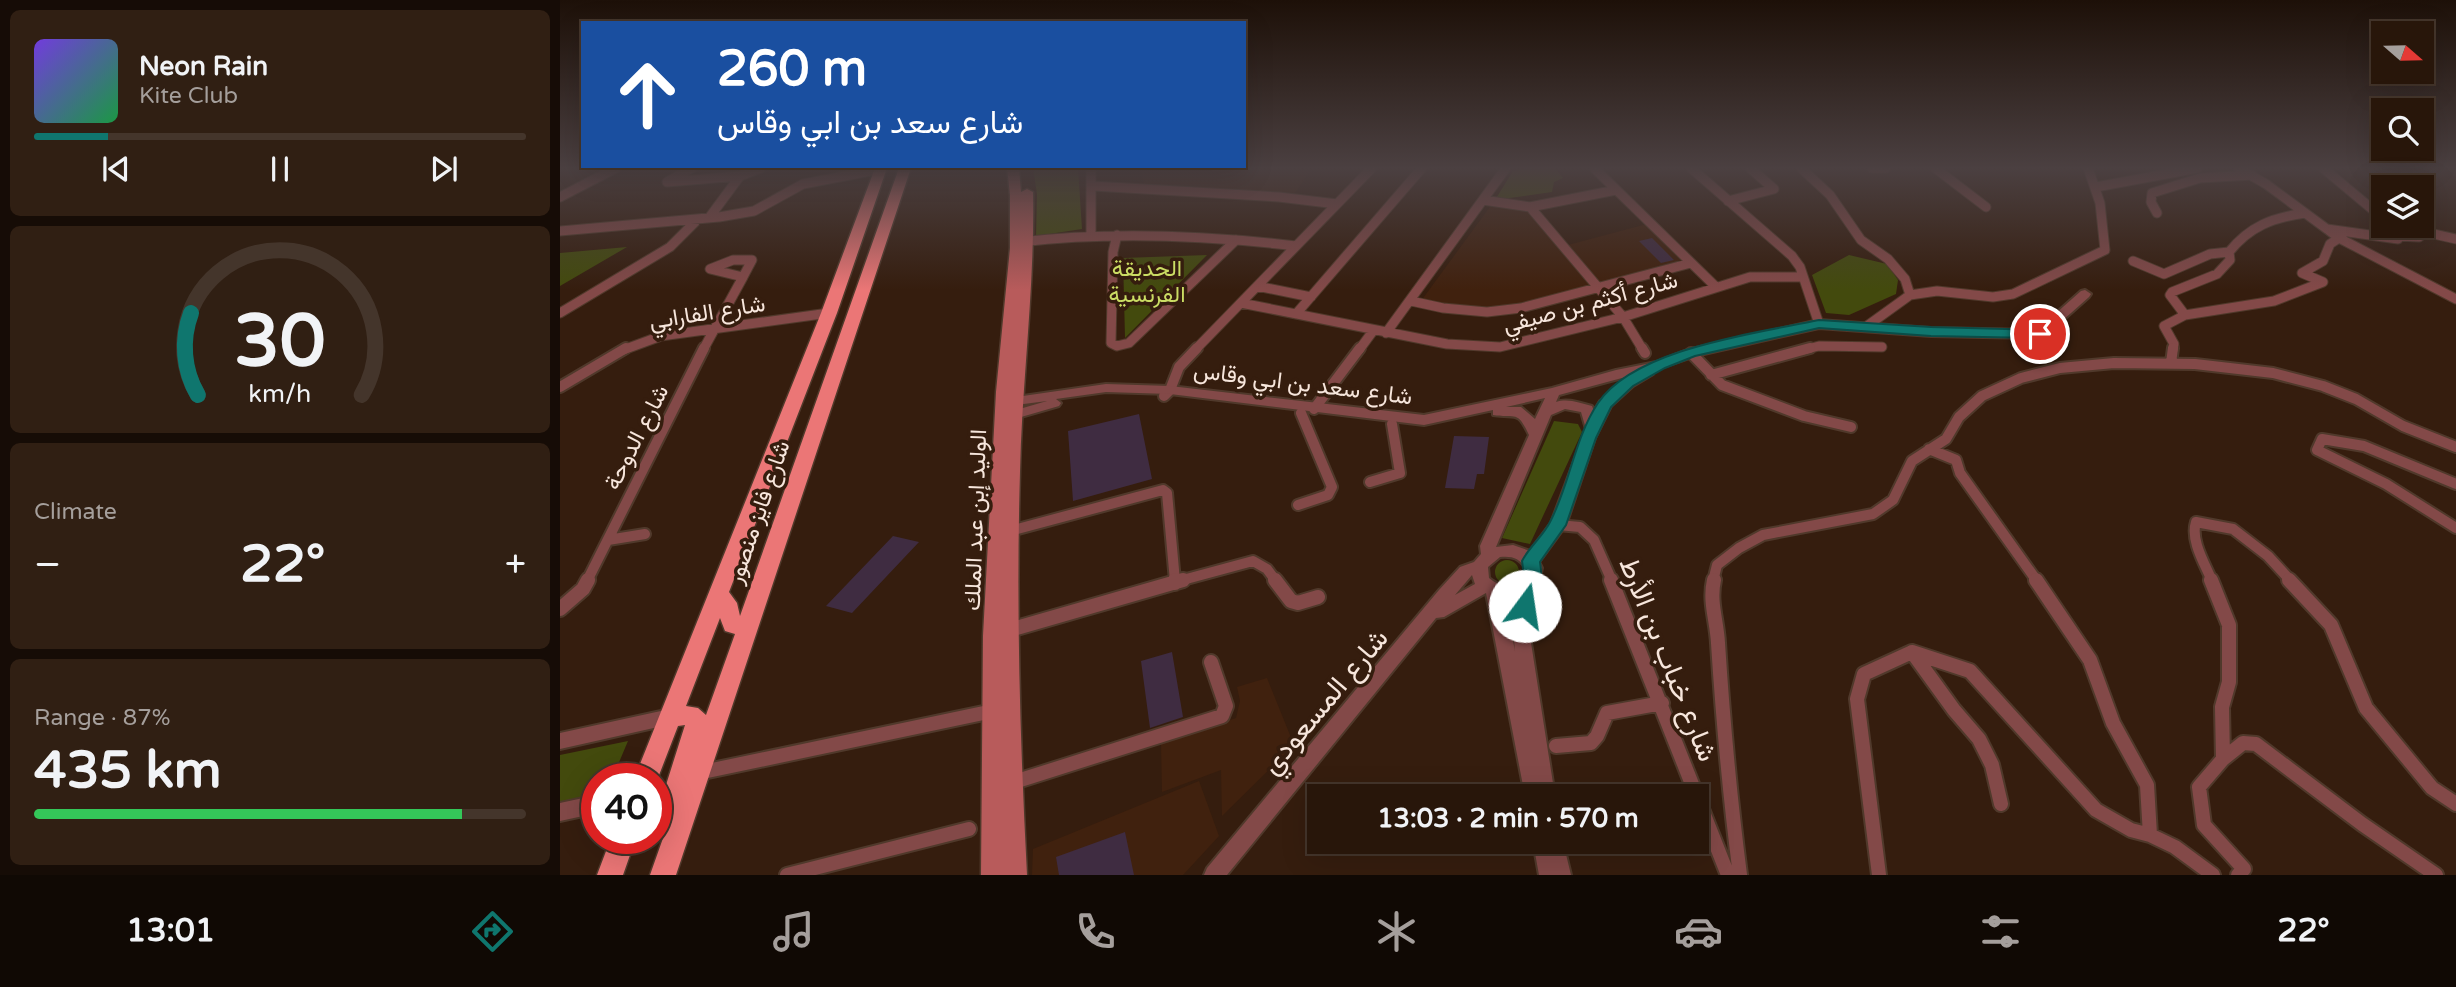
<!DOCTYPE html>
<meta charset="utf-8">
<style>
body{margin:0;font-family:"Varela Round",Vazirmatn,sans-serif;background:#301f13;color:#f1f3f6;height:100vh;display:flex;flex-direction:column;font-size:26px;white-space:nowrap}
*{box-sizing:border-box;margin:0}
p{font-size:23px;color:#a59f9c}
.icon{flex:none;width:38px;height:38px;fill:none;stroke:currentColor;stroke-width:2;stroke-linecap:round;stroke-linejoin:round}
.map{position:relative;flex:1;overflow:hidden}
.side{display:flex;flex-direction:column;gap:10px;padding:10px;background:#160c06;width:560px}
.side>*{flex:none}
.top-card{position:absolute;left:21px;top:21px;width:665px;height:147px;border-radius:0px;box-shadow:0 7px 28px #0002,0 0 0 2px #44352b;background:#1a4fa0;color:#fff;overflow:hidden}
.needle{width:46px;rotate:110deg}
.controls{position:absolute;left:1811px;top:21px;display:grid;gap:14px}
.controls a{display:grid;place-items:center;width:63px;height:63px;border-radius:0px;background:#28160a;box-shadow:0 7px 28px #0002,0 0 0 2px #44352b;font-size:35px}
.speed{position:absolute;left:21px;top:763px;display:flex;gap:14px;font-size:35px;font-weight:700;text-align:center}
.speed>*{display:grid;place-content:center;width:91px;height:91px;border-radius:50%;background:#28160a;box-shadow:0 7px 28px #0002,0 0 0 2px #44352b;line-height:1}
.speed .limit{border:10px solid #d22;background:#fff;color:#111}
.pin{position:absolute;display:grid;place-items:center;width:60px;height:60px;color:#fff;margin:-30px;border:4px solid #fff;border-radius:50%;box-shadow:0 2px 7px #0007}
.me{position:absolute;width:77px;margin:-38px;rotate:14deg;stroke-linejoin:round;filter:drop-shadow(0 0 5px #0008)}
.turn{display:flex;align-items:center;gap:24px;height:147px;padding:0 21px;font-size:32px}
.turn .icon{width:91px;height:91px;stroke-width:2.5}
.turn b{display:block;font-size:49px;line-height:60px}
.big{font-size:52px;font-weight:700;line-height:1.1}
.side .card{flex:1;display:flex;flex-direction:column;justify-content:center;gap:10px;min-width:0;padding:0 24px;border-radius:10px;background:#301f13}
.side .dial{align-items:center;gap:0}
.dial svg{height:182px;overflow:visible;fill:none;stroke:#44352b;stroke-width:7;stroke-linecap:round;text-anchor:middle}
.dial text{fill:#f1f3f6;stroke:none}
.song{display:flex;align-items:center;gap:21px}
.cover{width:84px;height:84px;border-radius:10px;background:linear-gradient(135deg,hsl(260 70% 55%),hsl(140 70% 35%))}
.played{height:7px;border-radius:4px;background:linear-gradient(90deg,#0f766e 15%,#44352b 15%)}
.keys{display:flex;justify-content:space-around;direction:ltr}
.heat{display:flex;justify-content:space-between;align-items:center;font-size:38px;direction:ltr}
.charge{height:10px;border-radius:5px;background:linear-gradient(90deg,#34c759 87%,#44352b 0)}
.trip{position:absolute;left:747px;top:784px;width:402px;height:70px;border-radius:0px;background:#28160a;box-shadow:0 7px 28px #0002,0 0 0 2px #44352b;font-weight:700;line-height:70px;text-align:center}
.menu{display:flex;height:112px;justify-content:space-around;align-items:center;background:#100904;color:#a59f9c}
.menu .icon{width:49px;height:49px}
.menu .selected{color:#0f766e}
.menu b{font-size:32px;color:#f1f3f6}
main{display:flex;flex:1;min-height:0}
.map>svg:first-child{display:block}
</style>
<main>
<section class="side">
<div class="card">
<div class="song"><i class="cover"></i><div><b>Neon Rain</b><p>Kite Club</p></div></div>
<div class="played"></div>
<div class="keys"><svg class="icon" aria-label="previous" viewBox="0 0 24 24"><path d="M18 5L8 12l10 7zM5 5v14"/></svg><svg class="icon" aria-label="pause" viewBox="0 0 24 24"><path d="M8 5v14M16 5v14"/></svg><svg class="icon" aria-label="next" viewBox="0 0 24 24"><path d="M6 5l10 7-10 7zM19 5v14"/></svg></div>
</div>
<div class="card dial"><svg viewBox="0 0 100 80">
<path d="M14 69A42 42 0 1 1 86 69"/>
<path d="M14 69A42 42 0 0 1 11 33" stroke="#0f766e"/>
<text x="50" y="56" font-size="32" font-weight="700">30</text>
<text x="50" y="72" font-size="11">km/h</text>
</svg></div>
<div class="card"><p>Climate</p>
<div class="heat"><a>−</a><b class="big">22°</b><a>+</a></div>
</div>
<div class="card"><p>Range · 87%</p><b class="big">435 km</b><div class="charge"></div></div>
</section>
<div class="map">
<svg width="1896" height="875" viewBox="0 0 1896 875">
<rect width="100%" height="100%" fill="#351d0e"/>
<path fill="#40210e" d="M581,168H752L735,193L584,186Z
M932,204L966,208L1033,287L942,308L914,311L861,301Z
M1087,224L1125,263L1041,283L1008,245Z
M707,678L734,745L662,816L661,770L602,792L601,744L676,718L680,701L677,687Z
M639,781L659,836L623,875H472L473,849Z"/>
<path fill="#434a0d" d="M473,168H518L522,229L476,236L477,194Z
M967,168H995L1003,178L994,182L992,192L935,200L953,171Z
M67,247L0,286V253Z
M647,255L565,338L563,258Z
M1289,255L1327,264L1338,280L1336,294L1289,315L1266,313L1252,275Z
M994,421L1018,424L1022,432L970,544L942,538Z
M935 572a12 12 0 1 1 24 0a12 12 0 1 1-24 0Z
M68,741L52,779H37V798L0,806V755Z"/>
<path fill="#3f2c41" d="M1092,238L1114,260L1101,263L1079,241Z
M579,414L592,479L513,501L508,431Z
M894,436L929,437L924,474H917L914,489L885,488Z
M333,536L359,542L292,613L266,606Z
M612,652L623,717L590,728L581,661Z
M565,832L574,875H499L496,857Z"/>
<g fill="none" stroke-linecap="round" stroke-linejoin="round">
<g stroke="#50392b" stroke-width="11">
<path id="minor-far2" d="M132,168L107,182L180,176
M531,168V236
M1034,168L1155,286
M1131,168L1232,256L1240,267L1259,324
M1241,168L1270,195L1301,240L1328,259L1345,279L1350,295L1307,326
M1312,168H1326
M1375,168L1426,207
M1763,168L1824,219
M533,186L719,197L777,204
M1536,187L1638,168
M0,197L56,168
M923,200L970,207L1056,190
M1168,201L1214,189L1190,168
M970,207L1063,317L1083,350
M1597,213L1591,202L1592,193L1640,178L1692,175
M149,218L180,176L201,168
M1767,229L1838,239L1830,226
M0,231L159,217L194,211L243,184L321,169
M557,235L553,252L551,343L557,346L569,343L676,240
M1836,236L1859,237L1865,232L1896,239
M1779,238L1896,299
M460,242C553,231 644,235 736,246
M173,260H192L183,277L150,269Z
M1573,261L1604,274L1650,254L1669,252
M697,286L751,297
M1350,295L1377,291L1433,297L1453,294L1545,250L1540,203L1528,168
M851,301L883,308L927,312L961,308L1131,263
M681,303L887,344L940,347L1063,317L1190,277H1242
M0,313L110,247L138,219
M736,314L862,168
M1625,315L1610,295L1612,292L1657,274L1670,260L1669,252C1690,226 1712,218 1745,213
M826,333L946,168
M63,350L101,336L269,313
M143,350L183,277
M635,350L812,168
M799,350L813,331
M1243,350L1259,346L1322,347
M1613,350L1614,344L1604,326L1625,315L1714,301L1763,282L1742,273L1763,261L1770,244L1779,238L1706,184L1678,168"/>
</g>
<g stroke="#50392b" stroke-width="14">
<path id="minor-far1" d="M1082,348L1085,353
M1131,353L1162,385L1244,416L1291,427
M1611,363L1613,348
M1151,375L1250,348
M0,387L66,348
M604,396L610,390L619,367L637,348
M754,409L800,348
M1369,449L1396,460L1400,473L1477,581
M810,482L840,473L832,424
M1896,484L1804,446L1762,439L1757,450L1826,484L1896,528
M738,505L768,495L772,487L741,413
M998,525L1020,527L1034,540L1052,581
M450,531L603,490L607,493L615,581
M48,540L85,534
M27,581L144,348
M619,581L693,561L707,569L716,581
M1153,581L1157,565L1179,548L1203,535L1313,514L1333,500L1352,461L1386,439L1399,417L1422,396L1461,378L1500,368L1554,363L1635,364L1713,373L1763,386L1796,399L1843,426L1896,447
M1652,581C1645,564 1630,540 1636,522L1673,529L1708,556L1731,581"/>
</g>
<g stroke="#50392b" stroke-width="18">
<path id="minor" d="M615,580V583
M715,580L731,601L738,603L758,597
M1051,580L1168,875
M1154,580C1149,602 1157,621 1158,643C1163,721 1170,798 1180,875
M1476,580L1530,660L1553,723L1587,785L1590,835
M1651,580L1669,625V682L1662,707L1663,759L1639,787L1644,825L1684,869L1678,875
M1729,580L1771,625L1806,708L1872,788L1896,804
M0,609L23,589L28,580
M446,631L623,580
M1352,652L1394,710L1419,739L1432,765L1441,804
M996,746L1031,743L1037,736L1047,713L1102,703
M1663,759L1683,743L1696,744L1802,824L1876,875
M138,773L433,711
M451,783L662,716L666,706L651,662
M227,875L409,829
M1319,875L1297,699L1304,674L1352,652L1410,671L1536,810L1571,830L1590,835L1615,847L1653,875"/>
</g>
<g stroke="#50392b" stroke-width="4">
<path id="tertiary" d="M1525,290L1531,294L1529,297L1484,337L1480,338L1371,336L1259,328L1135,356L1094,370L1093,374L1073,386L1051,406L1035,438L1006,525L979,562L982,568L969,630L995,796H965L926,593L884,617L876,618L667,875H644L647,868L879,590L900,567L914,562L921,554L920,546L969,435C957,409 956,419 933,415V410L864,425L610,394L546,392L496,399L501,403L499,406L447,421L440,417L442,414L487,401L447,406L440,402L442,399L546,384L610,386L864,415L992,388L1056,370L1096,362L1127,350L1259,320L1371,328L1477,330L1521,291ZM1073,375L1040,401L1034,411L1032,406C1020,403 1008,398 996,402L999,395ZM985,398L975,419L961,407H946ZM1005,409L1021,412L1026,429L991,523L970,551L953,545L936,547L991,415ZM940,557C953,556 959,558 966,569L964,578C952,587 941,588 929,578L928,567ZM912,575L915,584L895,595ZM960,595L953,630L955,651L945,598Z
M110,709L116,711L119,717L116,723L0,749V733Z
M37,795V813L0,821V803Z
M973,842H1003L1011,875H979Z"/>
</g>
<g stroke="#50392b" stroke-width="3">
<path id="secondary" d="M447,168H459L461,192L467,189L473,192C475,286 462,379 460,472C456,607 460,741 467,875H421L423,636L436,392L450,248V195Z"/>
</g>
<g stroke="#50392b" stroke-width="3">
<path id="trunk" d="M315,168H327L277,313L169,592L177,603L180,616L339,168H351L116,875H90L114,807L106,785L125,725L118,726L96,783V779H74L261,313ZM160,618L165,631L175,634L146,715L138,708L126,706Z
M51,838H76L63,875H37Z"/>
</g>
<use href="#minor-far2" stroke="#834948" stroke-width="9"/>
<use href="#minor-far1" stroke="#834948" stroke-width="10"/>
<use href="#minor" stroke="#834948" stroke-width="14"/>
<use href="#tertiary" fill="#834948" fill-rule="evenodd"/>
<use href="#secondary" fill="#b85b5b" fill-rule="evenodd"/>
<use href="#trunk" fill="#eb7676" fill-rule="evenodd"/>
</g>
<linearGradient id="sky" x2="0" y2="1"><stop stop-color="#1d1008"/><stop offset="0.58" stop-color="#4b4041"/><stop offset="1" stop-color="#4b4041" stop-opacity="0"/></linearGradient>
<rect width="1896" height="290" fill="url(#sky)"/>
<path fill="#0f766e" stroke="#0a4d48" stroke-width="2" d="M1259,320L1371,327L1480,330L1488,334L1480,338L1371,336L1259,328L1135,356L1105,368L1073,386L1051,407L1036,438L1006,525L980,562C983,579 980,596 972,611L965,614L959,611L956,606L964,576L962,561C969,547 983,536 990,522C1010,484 1014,439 1038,403C1075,348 1198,333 1259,320Z"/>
<g text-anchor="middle" stroke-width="7" stroke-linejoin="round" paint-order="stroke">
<g font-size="23" fill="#cbdd64" stroke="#351d0e">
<text x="587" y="276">الحديقة<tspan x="587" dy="26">الفرنسية</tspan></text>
</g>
<g font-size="23" fill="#f7e6dc" stroke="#351d0e">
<text transform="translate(1030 302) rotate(-15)" y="8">شارع أكثم بن صيفي</text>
<text transform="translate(147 312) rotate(-9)" y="8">شارع الفارابي</text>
<text transform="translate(743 383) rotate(7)" y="8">شارع سعد بن ابي وقاس</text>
<text transform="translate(76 437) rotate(-63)" y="8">شارع الدوحة</text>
<text transform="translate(198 512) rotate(-71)" y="8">شارع فايز منصور</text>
<text transform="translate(415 520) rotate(-88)" y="8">الوليد إبن عبد الملك</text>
</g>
<g font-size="28" fill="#f7e6dc" stroke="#351d0e">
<text transform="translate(1109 659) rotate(68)" y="10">شارع خباب بن الأرط</text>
<text transform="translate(764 701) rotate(-50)" y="10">شارع المسعودي</text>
</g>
</g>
</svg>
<div class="controls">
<a><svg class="needle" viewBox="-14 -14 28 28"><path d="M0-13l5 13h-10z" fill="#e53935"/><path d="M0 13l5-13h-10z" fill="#a59f9c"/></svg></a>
<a><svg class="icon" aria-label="search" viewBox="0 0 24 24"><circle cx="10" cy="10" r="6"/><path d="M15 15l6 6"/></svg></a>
<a><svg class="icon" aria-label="layers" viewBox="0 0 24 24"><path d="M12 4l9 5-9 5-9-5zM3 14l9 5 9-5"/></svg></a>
</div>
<div class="speed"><div class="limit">40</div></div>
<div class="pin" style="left:1480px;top:334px;background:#d93025"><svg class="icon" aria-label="arrive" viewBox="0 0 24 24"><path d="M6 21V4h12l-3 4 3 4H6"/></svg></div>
<svg class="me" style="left:965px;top:606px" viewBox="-20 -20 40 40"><circle r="19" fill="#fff"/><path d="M0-13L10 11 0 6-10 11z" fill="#0f766e"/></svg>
<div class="trip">13:03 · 2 min · 570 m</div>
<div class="top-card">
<div class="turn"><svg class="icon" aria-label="ahead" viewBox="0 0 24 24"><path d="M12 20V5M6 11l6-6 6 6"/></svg><div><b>260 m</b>شارع سعد بن ابي وقاس</div></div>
</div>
</div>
</main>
<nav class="menu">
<b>13:01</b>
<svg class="icon selected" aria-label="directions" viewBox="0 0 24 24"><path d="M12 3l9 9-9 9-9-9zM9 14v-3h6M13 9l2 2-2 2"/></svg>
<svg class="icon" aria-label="music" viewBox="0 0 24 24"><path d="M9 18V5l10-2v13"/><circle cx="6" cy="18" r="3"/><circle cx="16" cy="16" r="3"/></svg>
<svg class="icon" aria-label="phone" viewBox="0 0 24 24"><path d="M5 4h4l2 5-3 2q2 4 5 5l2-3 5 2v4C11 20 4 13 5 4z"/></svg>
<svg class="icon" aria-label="climate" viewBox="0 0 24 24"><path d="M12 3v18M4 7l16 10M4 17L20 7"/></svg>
<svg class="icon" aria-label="car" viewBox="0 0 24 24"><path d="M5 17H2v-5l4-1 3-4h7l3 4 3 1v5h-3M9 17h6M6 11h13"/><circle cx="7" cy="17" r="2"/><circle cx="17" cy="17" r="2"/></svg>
<svg class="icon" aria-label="filters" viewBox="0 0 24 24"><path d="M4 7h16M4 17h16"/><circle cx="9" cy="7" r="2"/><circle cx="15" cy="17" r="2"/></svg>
<b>22°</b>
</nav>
